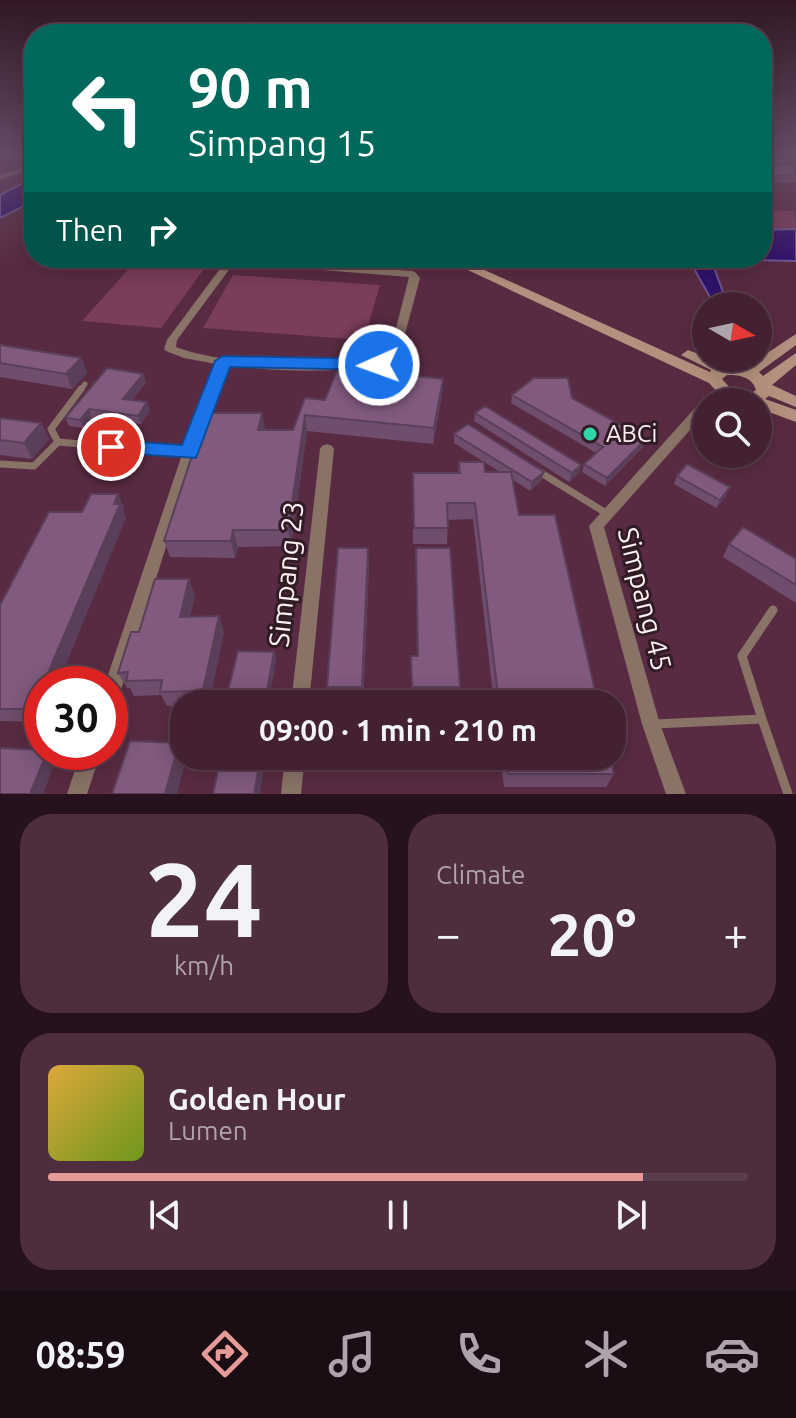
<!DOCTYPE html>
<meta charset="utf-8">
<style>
body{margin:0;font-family:Ubuntu,sans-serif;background:#4d2d3e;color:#f1f3f6;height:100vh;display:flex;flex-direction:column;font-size:30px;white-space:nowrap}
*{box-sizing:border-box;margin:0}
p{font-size:26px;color:#afa3ac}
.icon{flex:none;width:44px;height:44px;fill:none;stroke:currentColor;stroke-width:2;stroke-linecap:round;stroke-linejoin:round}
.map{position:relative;height:794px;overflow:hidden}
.details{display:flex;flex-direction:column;gap:20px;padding:20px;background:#25121c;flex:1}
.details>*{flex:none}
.guide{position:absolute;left:24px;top:24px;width:748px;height:244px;border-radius:32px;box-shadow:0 4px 20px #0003,0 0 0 2px #5b3e4d;background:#00695c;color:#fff;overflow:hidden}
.needle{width:52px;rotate:99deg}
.fabs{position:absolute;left:692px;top:292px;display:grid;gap:16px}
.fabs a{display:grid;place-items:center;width:80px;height:80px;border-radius:50%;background:#432032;box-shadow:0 4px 20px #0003,0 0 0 2px #5b3e4d;font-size:40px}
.speed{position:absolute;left:24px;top:666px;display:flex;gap:16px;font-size:40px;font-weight:700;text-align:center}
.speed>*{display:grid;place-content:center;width:104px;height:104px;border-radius:50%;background:#432032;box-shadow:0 4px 20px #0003,0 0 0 2px #5b3e4d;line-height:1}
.speed .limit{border:12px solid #d22;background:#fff;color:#111}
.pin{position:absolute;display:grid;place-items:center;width:68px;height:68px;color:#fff;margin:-34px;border:4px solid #fff;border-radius:50%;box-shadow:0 2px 8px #0007}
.me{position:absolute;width:88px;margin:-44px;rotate:268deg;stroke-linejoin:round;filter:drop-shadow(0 0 6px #0008)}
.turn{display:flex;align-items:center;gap:28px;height:168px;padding:0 32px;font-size:36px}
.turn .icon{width:104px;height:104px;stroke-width:2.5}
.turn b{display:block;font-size:56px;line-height:68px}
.then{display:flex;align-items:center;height:76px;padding:0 32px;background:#0003;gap:16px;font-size:30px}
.big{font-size:60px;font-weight:700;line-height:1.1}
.details .card{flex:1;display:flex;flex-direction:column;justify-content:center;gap:12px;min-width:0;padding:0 28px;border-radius:32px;background:#4d2d3e}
.details .dial{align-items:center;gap:0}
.dial b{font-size:104px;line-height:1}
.song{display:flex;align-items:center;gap:24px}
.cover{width:96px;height:96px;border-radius:12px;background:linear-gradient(135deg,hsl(40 70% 55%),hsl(80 70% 35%))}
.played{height:8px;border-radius:4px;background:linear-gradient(90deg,#e69b98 85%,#5b3e4d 85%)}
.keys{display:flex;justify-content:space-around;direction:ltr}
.heat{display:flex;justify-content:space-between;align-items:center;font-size:44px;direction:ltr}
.details .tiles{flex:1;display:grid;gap:20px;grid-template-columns:1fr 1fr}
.card:last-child{grid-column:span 2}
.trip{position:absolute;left:170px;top:690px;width:456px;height:80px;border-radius:32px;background:#432032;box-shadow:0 4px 20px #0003,0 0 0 2px #5b3e4d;font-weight:700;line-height:80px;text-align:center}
.dock{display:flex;height:128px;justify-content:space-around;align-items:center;background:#1b0d14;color:#afa3ac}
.dock .icon{width:56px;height:56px}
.dock .current{color:#e69b98}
.dock b{font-size:36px;color:#f1f3f6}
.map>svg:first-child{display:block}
</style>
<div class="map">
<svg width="796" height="794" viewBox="0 0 796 794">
<rect width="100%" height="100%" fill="#592b42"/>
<path fill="#7a3d5c" d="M762,210L795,211L796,229L762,230Z
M136,261L206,266L161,328L82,321Z
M233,275L380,285L364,340L203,328Z"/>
<path fill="#30136b" stroke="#6d5594" stroke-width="2" d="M34,177V201L0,218V195Z
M796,229V261L711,259L728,306H715L688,258H762V230Z"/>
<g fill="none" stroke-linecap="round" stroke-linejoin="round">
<path stroke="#897367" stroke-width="4" d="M0,177L23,170"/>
<path stroke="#897367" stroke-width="5" d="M80,391L85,384"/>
<path stroke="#897367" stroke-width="7" d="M81,389L51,429L58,442L189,453
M0,464L34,466L58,442
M538,471L606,513"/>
<path stroke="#897367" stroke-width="9" d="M762,719L742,656L773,610
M655,724L762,719L788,794"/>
<path fill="#897367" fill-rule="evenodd" d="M34,163V168L23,172L19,170Z
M228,258L412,271L415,272L420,278L398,360C343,375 283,372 227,365L210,407L119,696L116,702L110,705V684H105L198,407L216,364L184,358L166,351L164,349L167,340ZM234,263L409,277L389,356C337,370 226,366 176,347L177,340Z
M731,392L737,396L729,402H706V412L604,527L660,724L686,794H666L642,724L589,526L704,398H717Z
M327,444L332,446L334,449L309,704H291L320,449L322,446Z
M81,752H101L87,794H67Z
M285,756H305L301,794H281Z"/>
<path fill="#b4917e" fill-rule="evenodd" d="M442,258H458L710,372L711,370L681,355L688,350L728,365L746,367L796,334V345L759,372L763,376L796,353V365L772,385L796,396V407L769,396L765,399L796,410V422L758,408V402C736,402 723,400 709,383ZM727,375C740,375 752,377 756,390L750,394L731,389L722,379Z"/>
</g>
<path fill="#6f4d6c" d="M762,153L784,154L796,153V162L764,165L765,167L796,163V182L777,183L776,187L762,188Z
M280,258H347L345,263Z
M0,345L81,358L87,373L72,389L0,377Z
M143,374L146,382L132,400L150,410L141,424L92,418L84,428L69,426L65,418Z
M443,379L442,396L433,444L307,431L291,546L238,547L235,558L170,557L164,541L265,430H293L305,398L325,400Z
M512,395L572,398L643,447L605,486L582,472L584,464L596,453L511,403Z
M475,413L579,473L569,482L474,421Z
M0,418L41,423L49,439L32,459L0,455Z
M454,434L542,480L530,491L512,479L519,515L598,704H494L473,519L448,520L447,544H413V489L458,473L459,462L485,472H500L454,443Z
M677,476L726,496L716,508L674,484Z
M124,508L123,512L126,518L42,684V722L0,721V605L82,512Z
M729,544L796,559V603L723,557Z
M416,548L460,687L458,702H412L411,656H417Z
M369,565L363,702H329L327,687Z
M195,595L190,617L224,632L209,704H184V706H167L161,695L134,696L130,688H127L118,673L139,632Z
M274,652L276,660L268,704L230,702L227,695Z
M500,756H610L614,774L606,787H504Z"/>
<path fill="#5a3f58" d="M778,179L776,187L762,188L764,181Z
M81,358L87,373L72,389L66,374Z
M143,374L146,382L126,407L123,399Z
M443,379L442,396L433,444L434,428Z
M147,402L150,410L141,424L138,416Z
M89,409L92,418L84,428L80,420Z
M262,413L265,429L258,430Z
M305,415L307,431L291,546L288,530Z
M41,423L49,439L32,459L24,443Z
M646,439L643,447L605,486L607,478Z
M581,465L579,473L569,482L572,473Z
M544,472L542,480L530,491L532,482Z
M730,487L726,496L716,508L720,500Z
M118,494L124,508L123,512L126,518L58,684H43Z
M233,530L238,547L235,558L231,541Z
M368,548L369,565L363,702L362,687Z
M189,579L195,595L186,633L180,617Z
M219,616L224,632L209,704H200Z
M274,652L276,660L268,704L266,696Z
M42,686V709L36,701Z
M179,743L184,753V756L186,758L177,794H165Z
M47,752H50L56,760L43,794H30Z
M261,756H266L260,794H254Z"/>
<path fill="#815a7e" stroke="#5a3f58" stroke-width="2" d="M762,153H782L784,154L796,153V155L762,158L765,167L796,163V175L774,176L778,179L764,181L762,180Z
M0,345L81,358L66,374L0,363Z
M107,368L143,374L123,399L147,402L138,416L89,409L80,420L65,418Z
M338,368L443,379L434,428L305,415L288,530H233L231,541H164L206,413H262L258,430H293L305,398L325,400Z
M534,378H568L572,398L646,439L607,478L584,464L603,447L512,395Z
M485,406L581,465L572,473L475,413Z
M0,418L41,423L24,443L0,440Z
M468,424L544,472L532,482L454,434Z
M459,462H484L485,472H511L519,515H555L598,704H499L475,503H447L448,528H414L413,473H460Z
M687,464L730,487L720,500L677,476Z
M91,494H118L114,504H120L36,701H42V709H0V605L49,512H82Z
M743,527L796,559V585L729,544Z
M338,548H368L362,687H327Z
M416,548H450L460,687H412L411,656H418Z
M155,579H189L180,617L219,616L200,704H189L193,691L160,692L162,680L126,681L128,672L118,673L131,632H139Z
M238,651L274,652L266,696L227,695Z
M130,741L179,743L165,794H112Z
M0,748L42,750V752H47L30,794H0Z
M221,756H261L254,794H213Z
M506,756H610L614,774H508Z"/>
<linearGradient id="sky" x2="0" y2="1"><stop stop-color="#311824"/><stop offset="0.58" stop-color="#644a65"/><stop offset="1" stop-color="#644a65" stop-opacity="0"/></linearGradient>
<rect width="796" height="264" fill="url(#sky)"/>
<path fill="#1a73e8" stroke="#114b97" stroke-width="2" d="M223,356L379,359L387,365L379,370L230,367L196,458L104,452L101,447L111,440L182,445L215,361Z"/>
<circle fill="#32d4a9" stroke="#311c26" stroke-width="3" cx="590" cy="434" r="8"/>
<g text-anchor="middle" stroke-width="6" stroke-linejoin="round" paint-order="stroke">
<g font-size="24" fill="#fcf0f5" stroke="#311c26" text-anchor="start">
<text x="606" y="442">ABCi</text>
</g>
<g font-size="28" fill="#fcf0f5" stroke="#311c26">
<text transform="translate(286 574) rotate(-84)" y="10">Simpang 23</text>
<text transform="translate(645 599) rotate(76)" y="10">Simpang 45</text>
</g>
</g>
</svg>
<div class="fabs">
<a><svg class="needle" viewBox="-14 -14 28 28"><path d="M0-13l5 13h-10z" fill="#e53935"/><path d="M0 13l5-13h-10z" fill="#afa3ac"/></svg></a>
<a><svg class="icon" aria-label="search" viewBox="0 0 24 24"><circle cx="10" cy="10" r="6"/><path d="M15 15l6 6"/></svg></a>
</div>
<div class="speed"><div class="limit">30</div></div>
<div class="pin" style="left:111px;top:447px;background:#d93025"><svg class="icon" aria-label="arrive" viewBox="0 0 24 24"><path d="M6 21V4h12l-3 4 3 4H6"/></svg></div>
<svg class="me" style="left:379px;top:365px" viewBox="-20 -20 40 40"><circle r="17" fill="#1a73e8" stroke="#fff" stroke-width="3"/><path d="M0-11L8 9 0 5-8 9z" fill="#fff"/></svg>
<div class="trip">09:00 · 1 min · 210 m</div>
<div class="guide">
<div class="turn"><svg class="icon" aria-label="left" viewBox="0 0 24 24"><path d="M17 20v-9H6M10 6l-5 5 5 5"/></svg><div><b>90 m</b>Simpang 15</div></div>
<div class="then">Then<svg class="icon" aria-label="right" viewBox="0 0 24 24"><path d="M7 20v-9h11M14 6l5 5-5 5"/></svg></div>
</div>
</div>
<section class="details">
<div class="tiles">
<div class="card dial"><b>24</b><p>km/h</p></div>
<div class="card"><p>Climate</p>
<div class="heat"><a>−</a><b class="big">20°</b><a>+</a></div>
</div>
<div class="card">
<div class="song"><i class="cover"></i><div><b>Golden Hour</b><p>Lumen</p></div></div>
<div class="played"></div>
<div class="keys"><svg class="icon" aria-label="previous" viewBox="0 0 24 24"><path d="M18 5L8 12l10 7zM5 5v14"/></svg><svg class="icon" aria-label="pause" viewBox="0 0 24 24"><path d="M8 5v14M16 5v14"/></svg><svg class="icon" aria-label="next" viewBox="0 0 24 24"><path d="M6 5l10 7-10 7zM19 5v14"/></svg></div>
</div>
</div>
</section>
<nav class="dock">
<b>08:59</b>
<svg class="icon current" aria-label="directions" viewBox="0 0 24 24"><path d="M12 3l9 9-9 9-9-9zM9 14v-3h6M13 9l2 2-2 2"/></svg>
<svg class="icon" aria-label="music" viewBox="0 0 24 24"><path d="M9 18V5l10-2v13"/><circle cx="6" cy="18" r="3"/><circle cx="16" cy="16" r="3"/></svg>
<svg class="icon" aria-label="phone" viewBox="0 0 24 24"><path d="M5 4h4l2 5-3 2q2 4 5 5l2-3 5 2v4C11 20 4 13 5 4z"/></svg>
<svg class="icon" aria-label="climate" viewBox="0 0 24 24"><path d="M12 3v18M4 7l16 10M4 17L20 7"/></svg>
<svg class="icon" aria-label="car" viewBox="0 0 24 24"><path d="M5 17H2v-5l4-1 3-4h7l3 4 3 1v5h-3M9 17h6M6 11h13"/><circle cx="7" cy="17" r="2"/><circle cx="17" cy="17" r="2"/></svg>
</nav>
